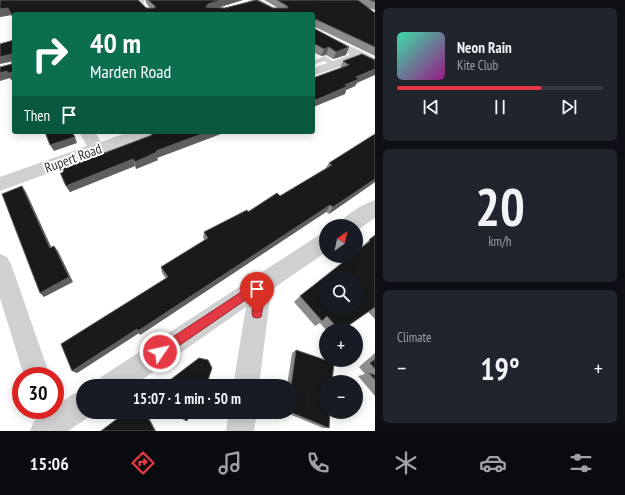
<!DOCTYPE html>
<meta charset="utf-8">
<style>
body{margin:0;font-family:"PT Sans Narrow",sans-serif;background:#20242c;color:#f1f3f6;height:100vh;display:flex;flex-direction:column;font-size:15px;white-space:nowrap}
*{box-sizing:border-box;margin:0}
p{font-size:13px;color:#9ea1a6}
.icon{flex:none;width:22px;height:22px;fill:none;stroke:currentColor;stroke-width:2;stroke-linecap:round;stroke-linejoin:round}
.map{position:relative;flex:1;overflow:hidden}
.side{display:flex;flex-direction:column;gap:8px;padding:8px;background:#0d0f14;width:250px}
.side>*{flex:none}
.hud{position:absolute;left:12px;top:12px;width:303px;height:122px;border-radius:4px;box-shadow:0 2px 10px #0003;background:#0b6e4f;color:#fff;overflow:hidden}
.needle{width:26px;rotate:33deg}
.controls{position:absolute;left:319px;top:219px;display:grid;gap:8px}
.controls a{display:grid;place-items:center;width:44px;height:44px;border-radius:50%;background:#171b24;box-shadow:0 2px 10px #0003;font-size:20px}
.speed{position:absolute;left:12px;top:367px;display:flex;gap:8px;font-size:20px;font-weight:700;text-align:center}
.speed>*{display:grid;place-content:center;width:52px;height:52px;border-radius:50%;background:#171b24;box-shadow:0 2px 10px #0003;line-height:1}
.speed .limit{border:6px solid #d22;background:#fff;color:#111}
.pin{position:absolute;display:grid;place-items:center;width:34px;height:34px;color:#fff;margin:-41px -17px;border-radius:50% 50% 50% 0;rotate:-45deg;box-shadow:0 0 4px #0007}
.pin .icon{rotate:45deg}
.me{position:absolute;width:44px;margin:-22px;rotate:56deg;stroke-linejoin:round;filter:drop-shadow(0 0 3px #0008)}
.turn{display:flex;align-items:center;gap:14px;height:84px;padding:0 12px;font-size:18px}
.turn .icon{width:52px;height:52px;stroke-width:2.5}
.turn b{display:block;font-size:28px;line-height:34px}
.then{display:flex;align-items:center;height:38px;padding:0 12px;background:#0003;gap:8px;font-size:15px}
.big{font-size:30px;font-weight:700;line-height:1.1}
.side .card{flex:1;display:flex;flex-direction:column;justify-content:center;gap:6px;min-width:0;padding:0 14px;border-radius:6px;background:#20242c}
.side .dial{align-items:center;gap:0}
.dial b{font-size:52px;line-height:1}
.song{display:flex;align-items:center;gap:12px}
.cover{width:48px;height:48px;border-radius:6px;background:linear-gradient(135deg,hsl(160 70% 55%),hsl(310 70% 35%))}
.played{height:4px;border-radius:2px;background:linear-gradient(90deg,#e63946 70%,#363941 70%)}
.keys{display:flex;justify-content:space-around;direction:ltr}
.heat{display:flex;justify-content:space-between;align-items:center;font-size:22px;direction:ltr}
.trip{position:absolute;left:76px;top:379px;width:222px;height:40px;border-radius:20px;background:#171b24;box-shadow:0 2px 10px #0003;font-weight:700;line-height:40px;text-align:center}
.dock{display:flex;height:64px;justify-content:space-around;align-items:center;background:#090b0e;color:#9ea1a6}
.dock .icon{width:28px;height:28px}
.dock .current{color:#e63946}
.dock b{font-size:18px;color:#f1f3f6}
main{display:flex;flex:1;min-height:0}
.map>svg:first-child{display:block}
</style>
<main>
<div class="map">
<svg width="375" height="431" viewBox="0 0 375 431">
<rect width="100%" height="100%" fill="#fff"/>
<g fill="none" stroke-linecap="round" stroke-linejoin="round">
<path fill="#d0d0d0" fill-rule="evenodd" d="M138,0H144V4L154,14H148L138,4Z
M325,56L337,64V66H333L324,61L313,65V61Z"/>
<path fill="#d0d0d0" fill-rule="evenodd" d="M248,0H261L285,14H272Z
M313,28L375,58V67L359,60L313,76V68L350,55L313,35Z
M79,132H95L101,142L129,132H153L150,136L0,191V177L87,146Z
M375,200V218L356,231V226H338C344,215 363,204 375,200Z
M326,232V252L271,290L259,386H233L246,307L133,386H97L101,377L319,235Z
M0,254L7,257L11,264L50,376H24L0,298Z
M83,391V412H93V414L68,431H30L34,421L51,410H55V407L73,394Z
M229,412H257L254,431H226Z"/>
</g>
<path fill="#8c8c8c" d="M0,0L150,8L146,3L145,0H243L216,8H278L264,0H375V10L368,8L375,13V56L315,27V29L346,55L333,59L326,55L321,56L313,52V14H14V20L11,15L0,17Z
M362,54L357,83L355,86L346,90L345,94L313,107V78L340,68L343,61Z
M151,132H226L157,158L158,160L136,169L135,166L70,192L66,186L151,136Z
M375,134V182L329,214L326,212L140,335L139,333L77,373L166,279L162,273L161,267L205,240L203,238L204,232L280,196L325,169L329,163Z
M375,235V319L368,312L342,330H326L320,323L315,326L294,302L300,296L360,249L369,240Z
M296,350L329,428H323L284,412H291V386H287L292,353Z
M375,353V396L358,376L365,374L359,367Z"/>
<path fill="#5f5f5f" d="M221,0H243L208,11L206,7L208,4Z
M8,8L11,15L0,17V9Z
M329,47L326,55L321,56L324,49Z
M349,47L346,55L333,59L336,52Z
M12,54L14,61L0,64V57Z
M375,69V75L357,83L355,86L346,90L345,94L313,107L316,100L345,85L356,77Z
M7,71L14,72V79L11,80L10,78L0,81V73Z
M207,132H226L157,158L158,160L136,169L135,162L156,151Z
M75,137L77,143L54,151L50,145Z
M133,159L135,166L70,192L66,186Z
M375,179V182L329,214L333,207Z
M22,186L26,192L54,253L50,248Z
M330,205L326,212L140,335L138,331Z
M54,246L58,251L73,282L44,297L40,293Z
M137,329L139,333L77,373L72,371Z
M145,412H146L156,431H155Z"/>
<path fill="#1a1a1a" stroke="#5f5f5f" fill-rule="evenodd" d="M0,0H138L146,8H155V6L148,0H221L208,4L206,7L225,8L256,0H257L273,8H288L287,6L277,0H358L375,13V47L315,19V29L349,47L336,52L329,47L324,49L313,43V14H14V19L8,8L0,9Z
M369,0H375V2Z
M14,40V72L8,73L7,71L0,73V67L12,64V54L0,57V44Z
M362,54L375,60V69L356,77L359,79L345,85L348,86L316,100L313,98V78L349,65L343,61Z
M45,132H72L75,137L50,145Z
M151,132H207L156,151L157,152L135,162L133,159L66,186L59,170L152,135Z
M375,134V179L333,207L330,205L138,331L137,329L72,371L61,344L168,277L161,267L208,238L204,232L247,210L248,212L277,193L280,196L332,165L329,163Z
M22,186L50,248L54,246L69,277L40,293L2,194Z
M375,235V307L342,330H339L327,316L322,321L300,296L351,256H356V252L370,241L369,240ZM326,278H356V308H326Z
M296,350L334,363L332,382H326V412H330L329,428L290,412H291V386Z
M199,358L208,360L212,368L206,386H168L166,383Z
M375,359V369L370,363Z
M369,373L375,375V380Z
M126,412H145L155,431H101Z
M170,412H190L187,421Z"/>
<path fill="#e63946" stroke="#96252e" d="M261,279L265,280L267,284L261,317L257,318L253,317L252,313L254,294L164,356L160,358L156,356L154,352L156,348Z"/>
<g text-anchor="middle" stroke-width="4" stroke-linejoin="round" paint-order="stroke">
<g font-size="14" fill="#333" stroke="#fff">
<text transform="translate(73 158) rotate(-20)" y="5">Rupert Road</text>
</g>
</g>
</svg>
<div class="controls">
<a><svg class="needle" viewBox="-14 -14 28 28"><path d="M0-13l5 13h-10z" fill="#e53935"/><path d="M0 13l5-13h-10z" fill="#9ea1a6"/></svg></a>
<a><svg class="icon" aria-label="search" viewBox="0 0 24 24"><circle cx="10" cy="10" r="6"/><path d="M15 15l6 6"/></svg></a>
<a>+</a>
<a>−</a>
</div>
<div class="speed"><div class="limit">30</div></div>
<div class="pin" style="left:257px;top:313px;background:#d93025"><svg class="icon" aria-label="arrive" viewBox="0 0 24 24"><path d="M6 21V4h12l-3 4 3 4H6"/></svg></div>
<svg class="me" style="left:160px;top:352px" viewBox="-20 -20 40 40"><circle r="17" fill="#e63946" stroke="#fff" stroke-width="3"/><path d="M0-11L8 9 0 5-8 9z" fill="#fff"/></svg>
<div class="trip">15:07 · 1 min · 50 m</div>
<div class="hud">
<div class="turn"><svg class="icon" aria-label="right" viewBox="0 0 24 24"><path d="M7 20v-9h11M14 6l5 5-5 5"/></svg><div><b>40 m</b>Marden Road</div></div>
<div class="then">Then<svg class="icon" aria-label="arrive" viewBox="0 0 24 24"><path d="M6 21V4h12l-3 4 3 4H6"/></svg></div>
</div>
</div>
<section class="side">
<div class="card">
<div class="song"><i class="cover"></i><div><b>Neon Rain</b><p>Kite Club</p></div></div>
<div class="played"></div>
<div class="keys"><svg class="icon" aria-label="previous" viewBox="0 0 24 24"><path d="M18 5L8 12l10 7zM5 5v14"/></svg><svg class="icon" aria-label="pause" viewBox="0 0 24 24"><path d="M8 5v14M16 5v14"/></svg><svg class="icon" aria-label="next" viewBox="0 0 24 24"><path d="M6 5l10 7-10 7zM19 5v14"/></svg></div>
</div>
<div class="card dial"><b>20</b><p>km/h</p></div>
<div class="card"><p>Climate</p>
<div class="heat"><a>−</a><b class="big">19°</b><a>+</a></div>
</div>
</section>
</main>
<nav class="dock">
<b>15:06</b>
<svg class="icon current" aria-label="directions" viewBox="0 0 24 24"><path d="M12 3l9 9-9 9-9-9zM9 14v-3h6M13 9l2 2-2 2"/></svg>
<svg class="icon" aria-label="music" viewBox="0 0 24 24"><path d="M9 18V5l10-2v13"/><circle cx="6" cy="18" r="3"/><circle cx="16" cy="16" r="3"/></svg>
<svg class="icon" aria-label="phone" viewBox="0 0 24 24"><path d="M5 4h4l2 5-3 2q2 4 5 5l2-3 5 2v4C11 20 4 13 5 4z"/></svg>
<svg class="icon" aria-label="climate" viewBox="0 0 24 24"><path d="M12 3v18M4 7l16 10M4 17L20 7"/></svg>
<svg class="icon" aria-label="car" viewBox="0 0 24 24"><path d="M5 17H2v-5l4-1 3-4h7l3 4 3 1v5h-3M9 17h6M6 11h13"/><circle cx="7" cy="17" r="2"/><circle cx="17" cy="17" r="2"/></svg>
<svg class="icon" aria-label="filters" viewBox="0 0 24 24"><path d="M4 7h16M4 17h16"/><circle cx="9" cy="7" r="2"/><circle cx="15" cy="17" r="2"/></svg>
</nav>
